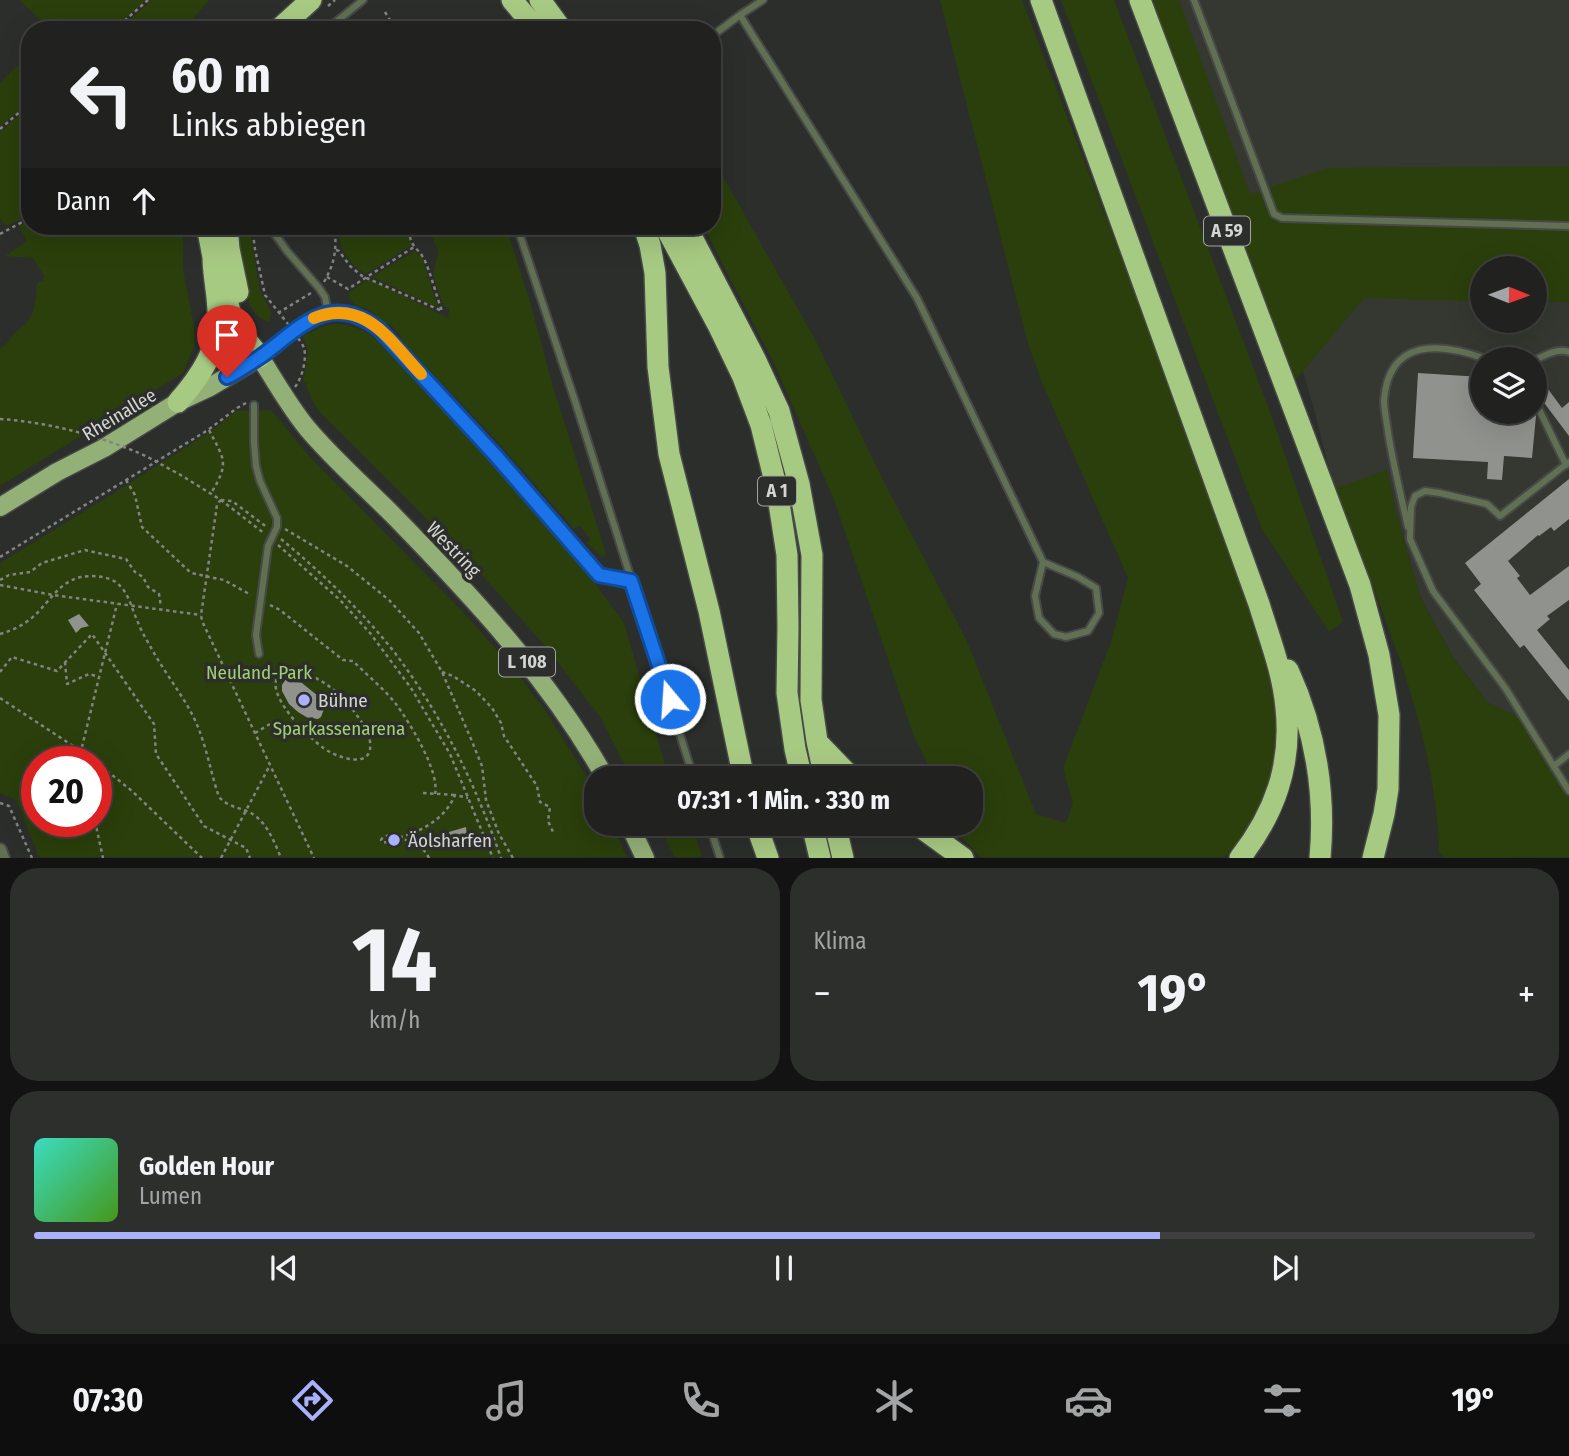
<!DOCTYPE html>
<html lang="de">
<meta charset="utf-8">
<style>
body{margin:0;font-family:"Fira Sans Condensed",sans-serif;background:#2d2f2d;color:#f1f3f6;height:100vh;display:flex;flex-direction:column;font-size:26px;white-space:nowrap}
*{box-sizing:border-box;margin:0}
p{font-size:23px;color:#a2a4a5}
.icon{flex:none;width:38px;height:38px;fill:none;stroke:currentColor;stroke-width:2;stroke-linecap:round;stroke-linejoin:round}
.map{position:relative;height:858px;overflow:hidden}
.drawer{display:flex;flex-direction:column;gap:10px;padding:10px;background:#121312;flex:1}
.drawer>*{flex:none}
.banner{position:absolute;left:21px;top:21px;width:700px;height:214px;border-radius:28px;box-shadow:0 7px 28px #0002,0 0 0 2px #3e3f3e;background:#212220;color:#f1f3f6;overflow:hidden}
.needle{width:46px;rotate:91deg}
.buttons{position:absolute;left:1470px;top:256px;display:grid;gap:14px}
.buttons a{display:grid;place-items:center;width:77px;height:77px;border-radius:50%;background:#212220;box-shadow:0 7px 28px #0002,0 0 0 2px #3e3f3e;font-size:35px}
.speed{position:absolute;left:21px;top:746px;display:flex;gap:14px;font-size:35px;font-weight:700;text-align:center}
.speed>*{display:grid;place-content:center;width:91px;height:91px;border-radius:50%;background:#212220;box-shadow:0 7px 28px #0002,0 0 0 2px #3e3f3e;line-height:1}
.speed .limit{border:10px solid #d22;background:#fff;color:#111}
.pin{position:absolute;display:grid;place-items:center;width:60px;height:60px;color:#fff;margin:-72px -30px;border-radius:50% 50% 50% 0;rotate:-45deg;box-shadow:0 0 7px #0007}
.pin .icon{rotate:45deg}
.me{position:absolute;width:77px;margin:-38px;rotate:342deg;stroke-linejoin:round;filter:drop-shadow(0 0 5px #0008)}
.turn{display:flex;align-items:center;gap:24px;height:147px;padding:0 35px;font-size:32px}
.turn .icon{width:91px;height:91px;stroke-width:2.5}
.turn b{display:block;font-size:49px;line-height:60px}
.then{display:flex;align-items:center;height:66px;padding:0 35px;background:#0003;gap:14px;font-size:26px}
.big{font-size:52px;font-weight:700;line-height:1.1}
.drawer .tile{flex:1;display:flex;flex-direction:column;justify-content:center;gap:10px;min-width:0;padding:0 24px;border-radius:28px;background:#2d2f2d}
.drawer .dial{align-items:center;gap:0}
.dial b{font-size:91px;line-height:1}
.song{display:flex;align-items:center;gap:21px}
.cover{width:84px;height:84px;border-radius:10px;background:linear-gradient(135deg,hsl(170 70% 55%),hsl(100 70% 35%))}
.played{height:7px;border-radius:4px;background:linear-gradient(90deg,#a9b0fc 75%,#3e3f3e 75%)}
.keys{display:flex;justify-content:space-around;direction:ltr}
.heat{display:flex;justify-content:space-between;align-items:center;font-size:38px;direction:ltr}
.drawer .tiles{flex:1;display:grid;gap:10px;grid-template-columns:1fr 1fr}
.tile:last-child{grid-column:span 2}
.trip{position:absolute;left:584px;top:766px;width:399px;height:70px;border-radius:28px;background:#212220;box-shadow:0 7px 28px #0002,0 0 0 2px #3e3f3e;font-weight:700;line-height:70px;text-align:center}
.menu{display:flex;height:112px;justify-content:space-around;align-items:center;background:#0d0e0d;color:#a2a4a5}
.menu .icon{width:49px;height:49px}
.menu .active{color:#a9b0fc}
.menu b{font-size:32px;color:#f1f3f6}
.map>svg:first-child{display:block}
</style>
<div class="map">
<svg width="1569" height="858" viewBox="0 0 1569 858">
<rect width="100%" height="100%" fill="#2c2e2b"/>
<path fill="#343830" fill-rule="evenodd" d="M1160,0H1569V798L1517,717L1488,703L1453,657L1420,597L1397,516L1387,471L1334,489L1316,416L1285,310ZM1482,268H1535V320H1482ZM1482,359H1535V411H1482Z"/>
<path fill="#2a3f0b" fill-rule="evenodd" d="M19,0H146L112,30H41L43,22Z
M152,0H209L183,30H118Z
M940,0H1022L1230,539L1266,638L1277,701V736L1274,767L1267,795L1254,819L1236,845L1224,857H980L956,831L955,824H971V779H935L913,734L835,502L773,361L703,226H712V185L724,178L817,343L882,478L966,639L1036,814L1066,823L1073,803L1063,768L1111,642L1128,578L1042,383L1028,344Z
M1061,0H1114L1269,409L1343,622L1329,632L1262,529Z
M1150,0H1179L1250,194L1328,168L1569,166V302H1535V268H1482V301L1364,298L1293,383Z
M30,53V101L0,127V83Z
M30,106V211L26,217L5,226L0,218V132Z
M30,221V226H183V269L194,327V347L183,373L0,486V349C6,345 8,342 12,336C16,331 21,328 25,324C35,313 37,299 36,285L38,282L43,281L44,276L33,258L5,256L27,241L19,226Z
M234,226H249L260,290L271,312L269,322C264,320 259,318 255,313C242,296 238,248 234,226Z
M338,226H409V238L412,245L366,274C347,264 339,247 338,226Z
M422,226H506L531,305L553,387L606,553L602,557L587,543L590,539L580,526L574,529L496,440L400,339L401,336L390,324L386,325L370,310L355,305L348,297L349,292L369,279L448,318L449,308L443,306L433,275L438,254L437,248L431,234Z
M415,251L422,257L438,308L372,277Z
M340,324C356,326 366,331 378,341L488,457L550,527L580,563L624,623L665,764L672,779H632L600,717L546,647L475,567L330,422C318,412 309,399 306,383H303C305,367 312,350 302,336L326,325Z
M271,410L310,457L464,613L521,678L544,709L589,780L597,795V824H611L627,857H39L16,800L0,793V563L106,498L213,430L236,411ZM37,761H96V821H37Z
M1387,470L1397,516L1420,597L1453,657L1488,703L1517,716L1569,798V857L1445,858L1439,853C1436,725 1379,606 1334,489Z
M657,824H692L702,857H675Z"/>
<path fill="#90928e" d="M1418,373L1482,377V411H1534L1536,416L1532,458L1504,456L1502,480L1487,479L1488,462L1413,458Z
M1548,389L1562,408L1569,402V436L1539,396Z
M1569,479V519L1554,531L1551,527L1539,536L1538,535L1508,561L1520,576L1517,578L1530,595L1569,566V600L1547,616L1550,619L1537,630L1569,670V701L1524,645L1520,648L1474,590L1481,584L1465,563Z
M79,614L89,626L81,628L76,633L68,620Z
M291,679L302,683L318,696L324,709L321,717L318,719L308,718L298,712L289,704L282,691V685L285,680Z
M466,827L467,837L471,845L453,849L449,832Z"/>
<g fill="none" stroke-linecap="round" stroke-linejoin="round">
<g stroke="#474946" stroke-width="10">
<path id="lane" d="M1194,0L1274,214L1282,218L1569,226
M740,15L917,298L1043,562L1078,577L1096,588L1099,613L1088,631L1066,637L1054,634L1039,618L1035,596L1043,562
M326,30L363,0
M712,36L740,15L763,0
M269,226L287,251L319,288L325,297L328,313
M517,226L576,404L694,779
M264,354C302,324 333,293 379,329L496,455L599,575L631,581
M1535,360C1545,355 1558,348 1569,352
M1535,401L1566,465
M254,405V442L256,466L260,481L277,518V527L268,546L256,635L259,654
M1569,462L1500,516L1487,504L1440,493L1425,491L1415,496L1411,507L1410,539L1433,591L1506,689L1569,791
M1408,527C1401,496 1393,464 1388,432C1387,422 1384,411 1384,400C1389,338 1440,342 1486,359
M1554,766L1569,754
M709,824L720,858"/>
</g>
<g stroke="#474946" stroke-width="16">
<path id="street" d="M0,850L3,858"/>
</g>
<g stroke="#474946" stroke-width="21">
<path id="primary" d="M0,507L57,472L104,448L178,402L210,387L260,357C275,381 289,406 307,428C333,459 364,486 393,515C472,596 550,679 606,779
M629,824L645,858"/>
</g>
<g stroke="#474946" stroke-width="24">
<path id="highway" d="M512,0L537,30
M540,0L562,30
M1041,0L1259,604C1269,637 1283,672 1286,708C1292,765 1275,813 1240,858
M1140,0L1360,585L1379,655L1389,715L1388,789L1384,814L1373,858
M278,30L311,0
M207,226L213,257L222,279L233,324L260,357
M227,226L229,249L238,292
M644,226L650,245L655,273L658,367L669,454L709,611L744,779
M665,226L718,325L743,377L761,425L777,490L787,555L788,627L787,693L795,749L802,779
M686,226L755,359L779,411L799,484L812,555L811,700L817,741L825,779
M178,402C200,377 220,348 218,313C218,294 213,276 213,257
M1288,670C1315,729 1326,792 1320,858
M819,744L845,771L855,779
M756,824L768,858
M812,824L820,858
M835,824L843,858
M916,824L963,858"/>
</g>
<path stroke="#828481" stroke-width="2.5" stroke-dasharray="3.5 3.5" stroke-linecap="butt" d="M328,6L335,0
M385,12L396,30
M114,30L148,0
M0,129L30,103
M252,226L255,249L265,295L288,324
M0,234L30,218
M336,250L339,251L350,266L362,276L442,311C436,295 432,277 425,261C419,247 406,246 411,226
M327,277L348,289L414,247
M324,282C336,261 336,249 335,226
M278,313L311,293
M295,387C302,378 307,359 304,348C303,345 300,341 298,338
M209,430C224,459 230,463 211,493
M179,474L221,500L265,534
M126,480L135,495L142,527L191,573L224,580L251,595
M221,500L232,501L268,528
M221,500L217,504L216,512L201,615L202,621L314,858
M285,529L347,566L389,600L419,633L442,672L471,739L482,766L486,800L499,834L513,858
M281,539C322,573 362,611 395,653C441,714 476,785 501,858
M278,545L340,600L370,633L411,688L450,754L493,858
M0,557L208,430L237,408L246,403
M0,580L9,575L30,572L42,563L85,550L126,559L135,572L143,577L148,587L159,594L161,607
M0,585L53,595L201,615
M270,605L280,610L343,660L353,661C367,675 384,689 396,704C410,723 440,772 435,794
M0,634C10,631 20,627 29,620C47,607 57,582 81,577C92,575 108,576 117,583C129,593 131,607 137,620C140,628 144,636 149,644C162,669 180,691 193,716C206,742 210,771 219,797C228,807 238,807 249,812C266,820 274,841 281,858
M65,662L67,684L89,674L99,677
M296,670C322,678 340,692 356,714C360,720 365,726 368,733C379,768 348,762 328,751C310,741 242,673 296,670Z
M0,672L12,657L57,671L92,634L154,724L156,754L204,826L246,848L250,858
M442,672L453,676L476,691L492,708L501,723L504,736L537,786L540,802L550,807L548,821L553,832
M0,698L96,761
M255,733L270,724
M83,761L81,751L117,604
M96,762L132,791L202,858
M423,793L455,795
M0,803L9,806L32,858
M95,821L103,858
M221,858L270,765
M429,858C424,848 412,838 400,840C393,841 389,843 382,842L381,840C384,834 393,835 398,838C422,831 445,819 455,795L468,798"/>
<use href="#lane" stroke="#616f53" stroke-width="6"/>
<use href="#street" stroke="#616f53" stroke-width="12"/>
<use href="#primary" stroke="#93b076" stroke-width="18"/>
<use href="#highway" stroke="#a7ca83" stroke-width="21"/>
<path stroke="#828481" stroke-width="2.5" stroke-dasharray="3.5 3.5" stroke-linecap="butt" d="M0,419C47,422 96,435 139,453C153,459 165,467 179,474"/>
</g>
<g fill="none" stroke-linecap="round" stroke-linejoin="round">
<g stroke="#114b97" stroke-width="18">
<path id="route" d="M227,377C238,371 249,364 260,357C301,328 328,290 379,329L496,456L599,575L631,581L670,699"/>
</g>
<use href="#route" stroke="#1a73e8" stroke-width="12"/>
<path stroke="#f59e0b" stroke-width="12" d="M314,318C366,298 390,341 421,374"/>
</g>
<g fill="#a9b0fc" stroke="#2c2e2b" stroke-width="2.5">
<circle cx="304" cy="700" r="7"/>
<circle cx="394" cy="840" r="7"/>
</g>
<g text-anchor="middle" stroke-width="7" stroke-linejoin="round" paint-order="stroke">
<g fill="#2c2e2b" stroke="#a2a3a1" stroke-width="2">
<rect x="1204" y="216.5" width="46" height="29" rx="5"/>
<rect x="758" y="476.5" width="38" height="29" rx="5"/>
<rect x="499" y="647.5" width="56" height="29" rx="5"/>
</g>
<g font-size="18" font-weight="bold" fill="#d4d5d3">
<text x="1227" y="237">A 59</text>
<text x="777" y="497">A 1</text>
<text x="527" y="668">L 108</text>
</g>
<g font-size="19" fill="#d4d5d3" stroke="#2c2e2b">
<text transform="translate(119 414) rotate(-31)" y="7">Rheinallee</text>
<text transform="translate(454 549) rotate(46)" y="7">Westring</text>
</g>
<g font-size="19" fill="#a2cf71" stroke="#2c2e2b">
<text x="259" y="679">Neuland-Park</text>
<text x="339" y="735">Sparkassenarena</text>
</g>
<g font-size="19" fill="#d4d5d3" stroke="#2c2e2b" text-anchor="start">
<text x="318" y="707">Bühne</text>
<text x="408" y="847">Äolsharfen</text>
</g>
</g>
</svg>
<div class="buttons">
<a><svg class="needle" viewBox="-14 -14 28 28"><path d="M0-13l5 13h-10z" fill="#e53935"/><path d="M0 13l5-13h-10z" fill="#a2a4a5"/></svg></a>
<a><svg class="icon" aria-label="layers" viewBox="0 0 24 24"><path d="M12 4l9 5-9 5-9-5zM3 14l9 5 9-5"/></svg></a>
</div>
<div class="speed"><div class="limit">20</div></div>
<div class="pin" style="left:227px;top:377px;background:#d93025"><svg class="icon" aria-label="arrive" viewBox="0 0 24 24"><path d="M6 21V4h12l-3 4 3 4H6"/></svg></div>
<svg class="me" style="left:670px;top:699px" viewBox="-20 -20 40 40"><circle r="17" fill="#1a73e8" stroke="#fff" stroke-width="3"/><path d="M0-11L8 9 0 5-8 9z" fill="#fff"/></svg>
<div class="trip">07:31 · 1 Min. · 330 m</div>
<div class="banner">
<div class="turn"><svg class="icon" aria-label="left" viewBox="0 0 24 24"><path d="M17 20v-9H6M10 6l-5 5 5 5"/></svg><div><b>60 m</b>Links abbiegen</div></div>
<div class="then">Dann<svg class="icon" aria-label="ahead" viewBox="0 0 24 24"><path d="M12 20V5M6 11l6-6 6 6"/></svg></div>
</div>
</div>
<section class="drawer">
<div class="tiles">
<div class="tile dial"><b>14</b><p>km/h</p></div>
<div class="tile"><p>Klima</p>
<div class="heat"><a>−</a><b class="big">19°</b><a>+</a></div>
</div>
<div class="tile">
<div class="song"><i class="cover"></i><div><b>Golden Hour</b><p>Lumen</p></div></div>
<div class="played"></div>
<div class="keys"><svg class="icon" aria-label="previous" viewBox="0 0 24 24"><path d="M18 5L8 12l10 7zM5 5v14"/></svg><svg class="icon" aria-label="pause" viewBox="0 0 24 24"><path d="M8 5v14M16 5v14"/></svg><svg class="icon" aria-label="next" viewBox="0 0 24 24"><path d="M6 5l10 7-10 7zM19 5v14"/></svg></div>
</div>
</div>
</section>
<nav class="menu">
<b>07:30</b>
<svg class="icon active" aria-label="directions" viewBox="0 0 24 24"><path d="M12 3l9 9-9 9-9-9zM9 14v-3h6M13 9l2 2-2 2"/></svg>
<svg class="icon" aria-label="music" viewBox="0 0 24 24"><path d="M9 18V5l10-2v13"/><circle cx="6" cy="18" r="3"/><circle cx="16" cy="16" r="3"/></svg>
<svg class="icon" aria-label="phone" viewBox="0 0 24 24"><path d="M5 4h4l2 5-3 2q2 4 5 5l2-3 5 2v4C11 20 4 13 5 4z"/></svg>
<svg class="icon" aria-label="climate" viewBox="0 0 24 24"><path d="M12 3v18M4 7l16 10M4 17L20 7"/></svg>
<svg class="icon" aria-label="car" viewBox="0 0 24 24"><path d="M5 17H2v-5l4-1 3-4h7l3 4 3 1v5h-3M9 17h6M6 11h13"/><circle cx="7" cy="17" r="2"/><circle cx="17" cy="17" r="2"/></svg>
<svg class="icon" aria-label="filters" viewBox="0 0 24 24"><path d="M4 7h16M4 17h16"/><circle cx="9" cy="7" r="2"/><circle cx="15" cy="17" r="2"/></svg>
<b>19°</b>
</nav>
